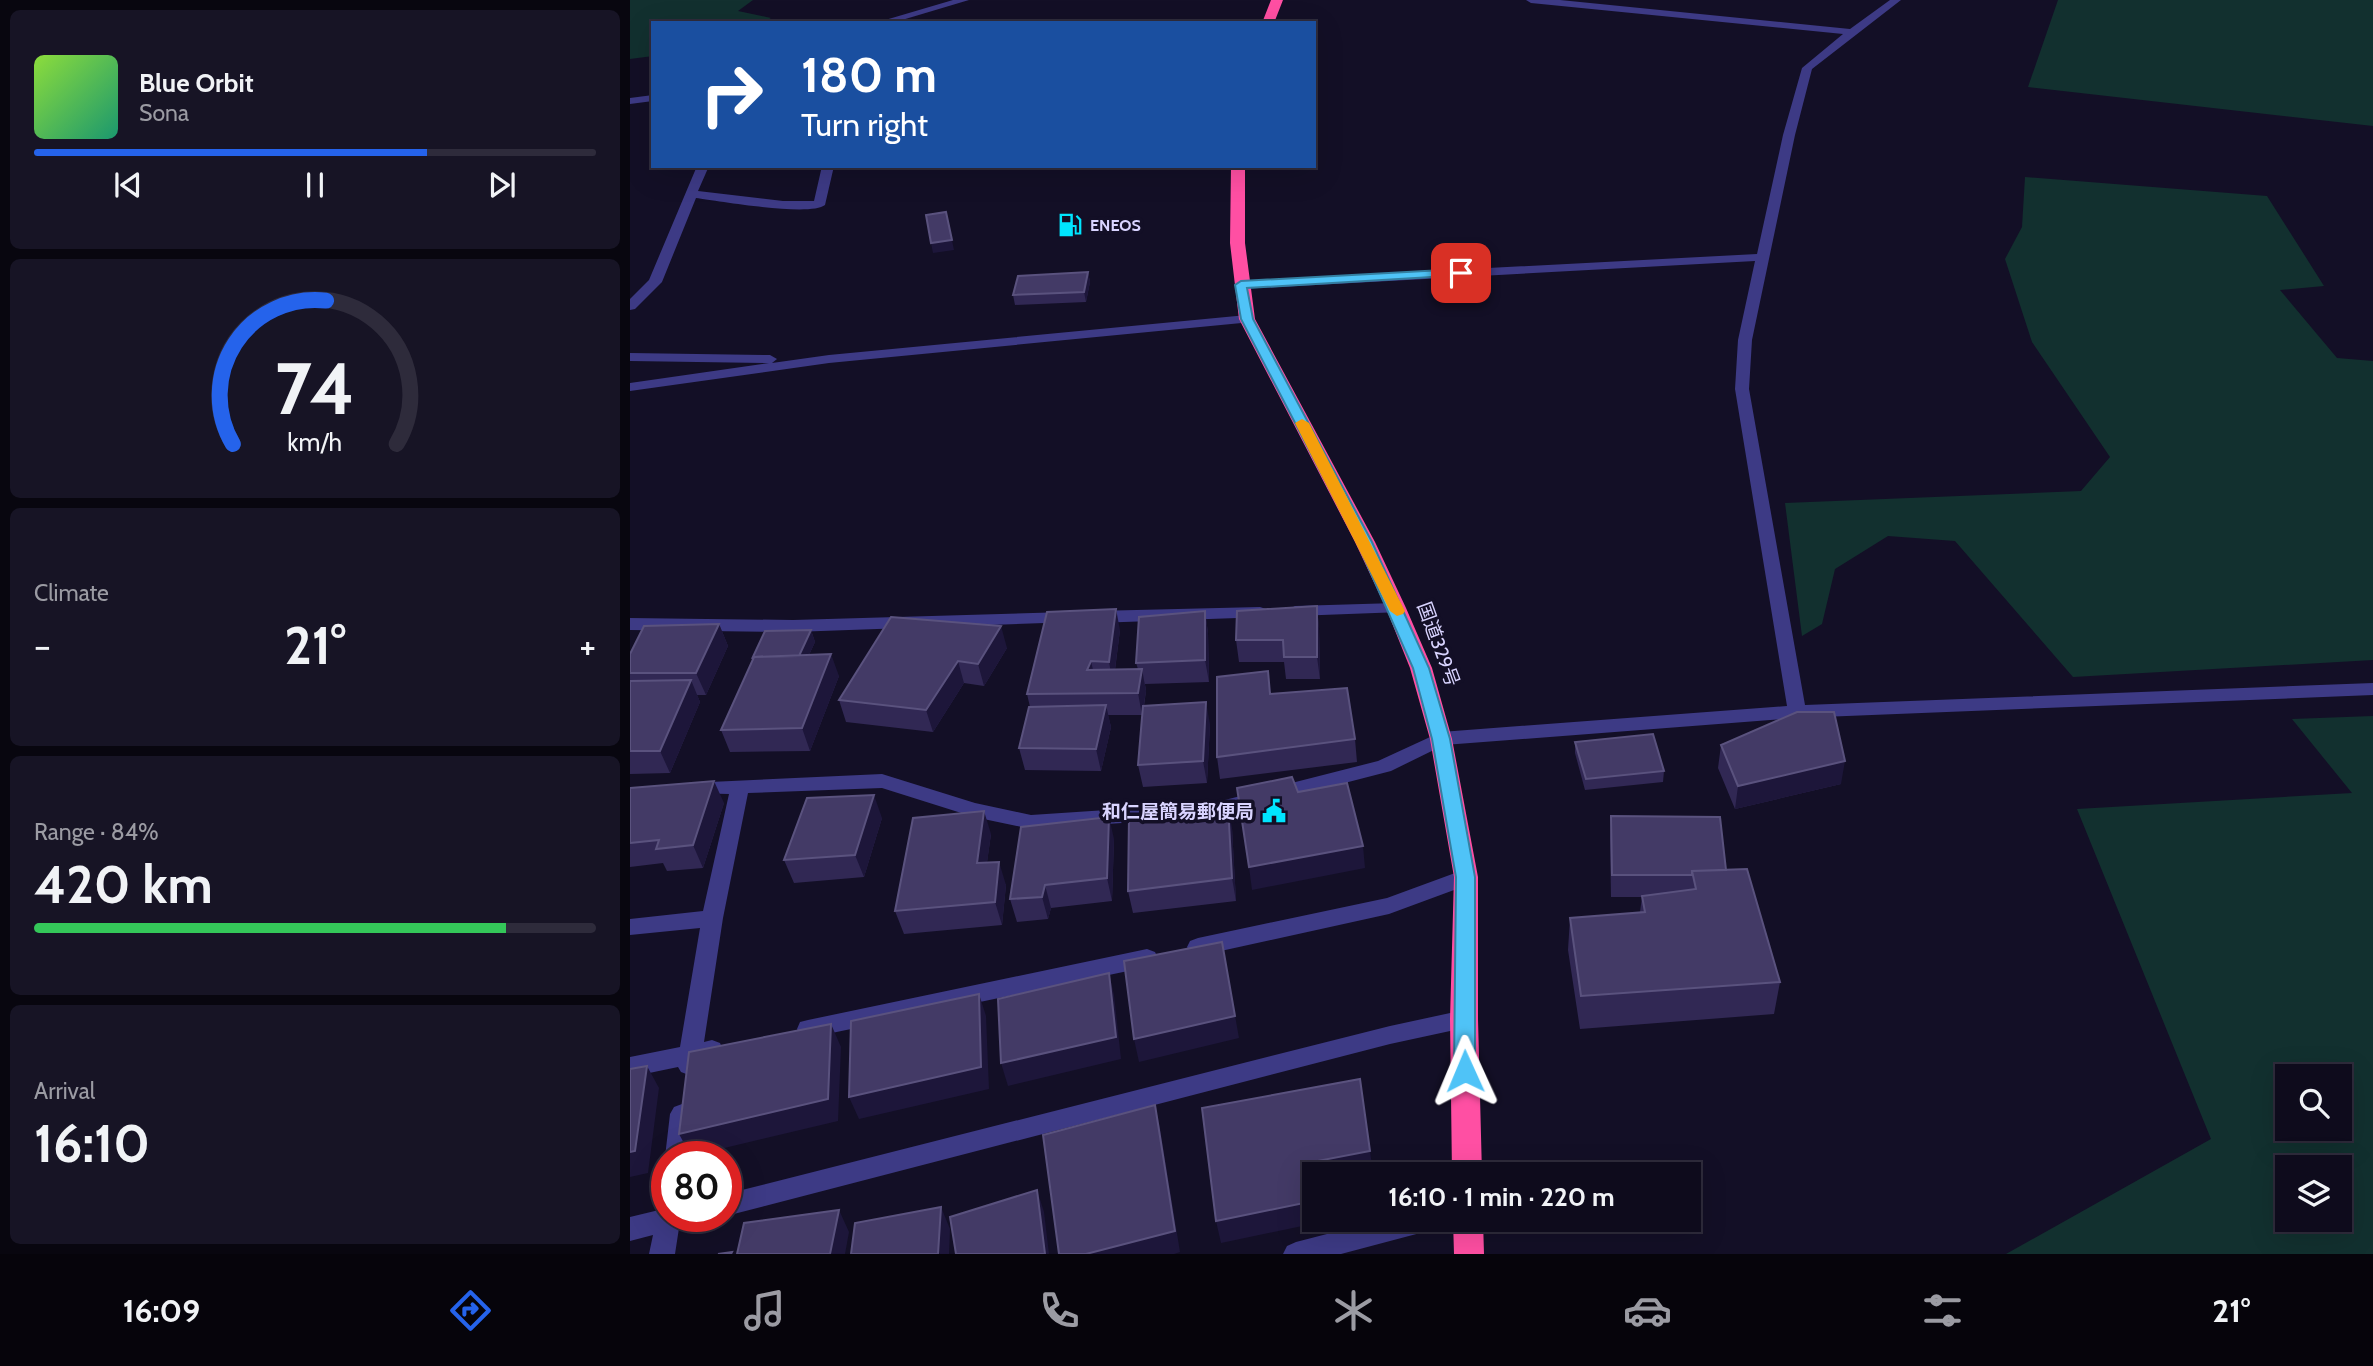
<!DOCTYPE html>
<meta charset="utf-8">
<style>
body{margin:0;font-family:Cabin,"Noto Sans JP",sans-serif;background:#171425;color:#f1f3f6;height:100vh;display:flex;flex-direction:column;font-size:26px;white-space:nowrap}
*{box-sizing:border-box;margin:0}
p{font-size:23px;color:#9b9ba3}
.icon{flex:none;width:38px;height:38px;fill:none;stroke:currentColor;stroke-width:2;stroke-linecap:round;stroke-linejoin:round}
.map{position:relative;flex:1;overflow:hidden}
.sheet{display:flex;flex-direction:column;gap:10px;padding:10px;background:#08060f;width:630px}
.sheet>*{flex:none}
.banner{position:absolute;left:21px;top:21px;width:665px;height:147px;border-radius:0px;box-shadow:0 7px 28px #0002,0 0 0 2px #2e2b3b;background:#1a4fa0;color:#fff;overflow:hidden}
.controls{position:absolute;left:1645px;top:1064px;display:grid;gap:14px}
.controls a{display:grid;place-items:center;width:77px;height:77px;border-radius:0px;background:#0e0b1c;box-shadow:0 7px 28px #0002,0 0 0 2px #2e2b3b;font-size:35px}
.speed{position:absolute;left:21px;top:1141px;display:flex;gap:14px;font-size:35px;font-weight:700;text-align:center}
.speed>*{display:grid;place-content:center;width:91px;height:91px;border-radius:50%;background:#0e0b1c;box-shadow:0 7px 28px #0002,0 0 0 2px #2e2b3b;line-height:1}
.speed .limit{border:10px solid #d22;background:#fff;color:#111}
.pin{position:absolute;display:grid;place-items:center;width:60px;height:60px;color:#fff;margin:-30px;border-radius:14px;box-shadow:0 4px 10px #0006}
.me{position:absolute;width:77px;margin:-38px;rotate:359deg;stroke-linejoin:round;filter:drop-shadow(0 0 5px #0008)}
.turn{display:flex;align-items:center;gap:24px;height:147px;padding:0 35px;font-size:32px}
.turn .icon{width:91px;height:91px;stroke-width:2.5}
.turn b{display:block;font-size:49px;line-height:60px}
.big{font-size:52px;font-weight:800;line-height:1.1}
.sheet .card{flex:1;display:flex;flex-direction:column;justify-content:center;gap:10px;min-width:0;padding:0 24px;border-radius:10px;background:#171425}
.sheet .dial{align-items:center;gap:0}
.dial svg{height:182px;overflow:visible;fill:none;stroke:#2e2b3b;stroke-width:7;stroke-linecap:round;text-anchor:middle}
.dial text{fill:#f1f3f6;stroke:none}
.song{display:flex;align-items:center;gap:21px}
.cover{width:84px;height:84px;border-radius:10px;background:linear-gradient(135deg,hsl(90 70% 55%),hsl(160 70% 35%))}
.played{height:7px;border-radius:4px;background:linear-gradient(90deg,#2563eb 70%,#2e2b3b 70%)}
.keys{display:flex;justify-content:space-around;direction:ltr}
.heat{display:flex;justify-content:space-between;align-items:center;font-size:38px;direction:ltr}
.charge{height:10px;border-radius:5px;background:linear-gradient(90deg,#34c759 84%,#2e2b3b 0)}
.trip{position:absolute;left:672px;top:1162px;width:399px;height:70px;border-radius:0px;background:#0e0b1c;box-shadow:0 7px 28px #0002,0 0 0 2px #2e2b3b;font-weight:800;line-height:70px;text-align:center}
.tab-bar{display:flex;height:112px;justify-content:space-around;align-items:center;background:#06040b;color:#9b9ba3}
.tab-bar .icon{width:49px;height:49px}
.tab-bar .current{color:#2563eb}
.tab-bar b{font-size:32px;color:#f1f3f6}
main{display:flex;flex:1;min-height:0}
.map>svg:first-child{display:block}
</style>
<main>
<section class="sheet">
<div class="card">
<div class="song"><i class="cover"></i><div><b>Blue Orbit</b><p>Sona</p></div></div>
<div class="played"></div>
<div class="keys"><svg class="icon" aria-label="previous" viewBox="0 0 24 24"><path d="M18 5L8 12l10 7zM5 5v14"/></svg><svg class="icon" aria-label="pause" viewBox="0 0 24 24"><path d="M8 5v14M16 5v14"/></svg><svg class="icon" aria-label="next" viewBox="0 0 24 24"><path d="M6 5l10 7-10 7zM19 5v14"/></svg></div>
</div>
<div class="card dial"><svg viewBox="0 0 100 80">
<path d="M14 69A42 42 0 1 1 86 69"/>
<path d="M14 69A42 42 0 0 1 55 6" stroke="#2563eb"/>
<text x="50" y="56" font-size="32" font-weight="700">74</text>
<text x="50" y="72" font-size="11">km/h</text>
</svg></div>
<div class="card"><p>Climate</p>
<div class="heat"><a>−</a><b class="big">21°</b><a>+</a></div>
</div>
<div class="card"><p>Range · 84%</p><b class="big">420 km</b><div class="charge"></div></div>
<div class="card"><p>Arrival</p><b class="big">16:10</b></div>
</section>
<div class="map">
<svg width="1743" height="1254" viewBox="0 0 1743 1254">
<rect width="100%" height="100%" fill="#130f26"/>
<path fill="#12302f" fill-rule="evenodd" d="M0,0H123L108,11L141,18L132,23H23V56L0,59Z
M1428,0H1743V126L1398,87Z
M1395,177L1637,196L1694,286L1650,290L1707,358L1743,361V660L1443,677L1325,541L1258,536L1205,569L1192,624L1172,636L1155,503L1451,491L1480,457L1402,342L1375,259L1392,227Z
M1743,716V1254H1376L1581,1139L1447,809L1722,793L1662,719ZM1657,1076H1710V1129H1657ZM1657,1167H1710V1220H1657Z"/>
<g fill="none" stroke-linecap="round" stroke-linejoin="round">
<path fill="#3d3a85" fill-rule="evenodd" d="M323,0H339L262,23H245Z
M896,0H930L1220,29L1260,0H1271L1182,69L1165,135L1122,340L1119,389L1175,705L1743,683V695L1167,718L814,745L761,771L583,817L401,829L344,817L252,788L118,793L93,918L74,1042L82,1040L90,1043L93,1050L90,1057L71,1062L67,1072L59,1075L51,1072L48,1067L0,1077V1057L50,1047L70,928L0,935V919L73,911L99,794L58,793L55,788L58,783L252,774L345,803L401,815L583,803L748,761L811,732L1157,706L1105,389L1108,340L1125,261L611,289L604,285L611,281L1127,254L1153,135L1172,68L1213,34L901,3Z
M23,95V101L0,104V98Z
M67,166H79L68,191L153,201H184L192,166H204L195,205C180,217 89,201 66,198L32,282L5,309L0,310V299L19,280Z
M617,315L622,316V322L199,363L0,391V383L139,363L0,361V353L140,355L147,359L142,363L199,355Z
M766,603L772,604L775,608L772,612L665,616L656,611L665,606Z
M630,607L636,609L639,613L636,617L465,623L456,617L465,611Z
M437,612L443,614L446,618L443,622L163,632L0,630V618L163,620Z
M836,869L843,871L846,877L843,883L759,914L568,956L560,953L557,947L560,941L568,938L757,898Z
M517,949L525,952L528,958L525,964L517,967L178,1038L170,1036L167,1029L170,1022L178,1020Z
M834,1010L842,1012L845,1019L842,1026L834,1028L760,1044L96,1216V1194L760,1026Z
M52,1104L60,1107L64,1114L59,1157H37V1161L35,1157L40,1114L44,1107Z
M37,1205V1216H64L61,1224L49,1228L45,1254H19L23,1235L0,1241V1217L29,1210Z
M751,1220H807L803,1228L794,1232L711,1254H653L657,1246L666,1242Z"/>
<path fill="#ff4fa3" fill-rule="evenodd" d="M641,0H653L644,23H632Z
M601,166H615V243L625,319L745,542L776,608L802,668L822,739L848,877V1019L852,1174H822L820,1019L824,877L800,739L780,668L756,608L725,542L609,319L600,243Z
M823,1220H853L854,1254H824Z"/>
</g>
<path fill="#312854" d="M458,272L460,282L456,302L385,305L383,295Z
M687,606L689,628L690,679H656L654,662H609L606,640Z
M575,611L578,633L579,682L515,684L516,691L514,706L580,724L577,783L513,787L508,765L512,715H478L481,727L471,771L395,770L389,748L400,707L397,694L490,630L485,670L508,669L506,663Z
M261,617L377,648L354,686L334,683L303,732L216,722L209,700Z
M89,624L98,646L76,695H67L70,702L40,773L0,774V654Z
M181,630L185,642L179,655L209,676L180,751L100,752L91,730L122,661V659Z
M641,694L725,739L727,762L590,779L587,757Z
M945,742L1034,771L1033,782L955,790L945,753Z
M1091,745L1211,784L1105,809L1088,768Z
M0,788L94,803L73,868L37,871L33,863L0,867Z
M981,816L1096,870L1150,982L1144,1014L950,1029L938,950L940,918L1010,912L1012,897H981L980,838Z
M252,818L234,877L164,883L154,860Z
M602,828L606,901L503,913L498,891Z
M361,834L357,862L376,885L372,925L274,934L265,911Z
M484,839L482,901L421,908L418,919L387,922L380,899Z"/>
<path fill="#1d163a" d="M316,212L324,250L303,253L301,243Z
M458,272L460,282L456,302L454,292Z
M687,606L689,628L690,679L687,657Z
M486,609L490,630L483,684L479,662Z
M575,611L578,633L579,682L575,660Z
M89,624L98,646L76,695L66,673Z
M371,626L377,648L354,686L348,664Z
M181,630L185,642L172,670L168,659Z
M201,654L209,676L180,751L172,728Z
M328,661L334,683L303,732L296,710Z
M461,661L466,683L457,670Z
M512,669L516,691L512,715L508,693Z
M61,680L70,702L40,773L30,751Z
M576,702L580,724L577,783L573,761Z
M476,705L481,727L471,771L466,749Z
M1215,761L1211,784L1105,809L1108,786Z
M84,781L94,803L73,868L63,845Z
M244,795L252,818L234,877L225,855Z
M598,805L602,828L606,901L602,878Z
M354,811L361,834L354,885L347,863Z
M479,817L484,839L482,901L477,878Z
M733,846L735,868L622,890L619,867Z
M369,862L376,885L372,925L365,902Z
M415,885L421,908L418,919L412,897Z
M592,942L609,1038L509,1062L504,1039Z
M479,973L484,995L491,1059L378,1086L371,1063Z
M349,994L356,1016L359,1089L229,1119L219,1097Z
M201,1024L211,1047L208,1121L61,1156L49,1134Z
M17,1066L29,1088L18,1173L0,1177V1152Z
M525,1105L530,1128L550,1252L544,1254H456Z
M740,1151L743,1173L735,1174H684V1184L680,1185L682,1224L591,1243L586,1221L677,1163Z
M407,1190L414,1212L419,1254H415Z
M311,1207L320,1229L319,1254H308Z
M209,1210L219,1232L215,1254H200Z"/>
<path fill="#433a66" stroke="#5a527e" stroke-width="2" d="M316,212L322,240L301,243L296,215Z
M458,272L454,292L383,295L388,276Z
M687,606V657H654L653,640H606L607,611Z
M486,609L479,662L461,661L457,670L512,669L508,693L397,694L417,612Z
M575,611V660L506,663L509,617Z
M261,617L371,626L348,664L328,661L296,710L209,700Z
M89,624L66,673H0V654L14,626Z
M181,630L169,656L124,657L122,659L135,631Z
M201,654L172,728L91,730L124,657Z
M638,671L640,694L717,688L725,739L587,757V677Z
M61,680L30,751H0V681Z
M576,702L573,761L508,765L513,706Z
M476,705L466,749L389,748L399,707Z
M1167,712H1204L1215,761L1108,786L1091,745Z
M1023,734L1034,771L956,779L945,742Z
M662,777L668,792L717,783L733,846L619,867L607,788Z
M84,781L63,845L26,849L29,840L0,843V788Z
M244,795L225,855L154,860L177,798Z
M598,805L602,878L498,891L499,817Z
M354,811L347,863L369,862L365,902L265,911L283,818Z
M981,816L1090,817L1096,870L1062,871V875H982Z
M479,817L477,878L415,885L412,897L380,899L391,827Z
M1117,869L1150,982L951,996L940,918L1015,912L1012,896L1066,889L1062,871Z
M592,942L605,1016L504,1039L494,961Z
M479,973L486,1037L371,1063L368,999Z
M349,994L351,1067L219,1097L221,1021Z
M201,1024L198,1099L49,1134L59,1052Z
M17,1066L5,1151L0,1152V1069Z
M730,1079L740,1151L677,1163L679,1202L586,1221L572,1108Z
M525,1105L545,1231L456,1254H429L413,1135Z
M407,1190L415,1254H326L320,1217Z
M311,1207L308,1254H221L225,1223Z
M209,1210L200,1254H107L114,1223Z
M102,1252L101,1254H88Z"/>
<path fill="#4fc3f7" stroke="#337fa1" stroke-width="2" d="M831,269L837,273L835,275L617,288L623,319L742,542L799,668L820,739L845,877V1071L842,1077L835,1080L827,1077L824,1071L826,877L802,739L783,668L727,542L611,319L605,285L611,281Z"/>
<path fill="#f59e0b" d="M672,419L679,423L775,611L773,614L767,616L760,611L665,423Z"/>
<defs>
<g id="fuel-bare" transform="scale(1.89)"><path d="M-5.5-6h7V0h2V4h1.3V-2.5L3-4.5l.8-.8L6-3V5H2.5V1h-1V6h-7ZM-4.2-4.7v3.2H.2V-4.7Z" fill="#00e5ff" stroke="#130f26" stroke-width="2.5" paint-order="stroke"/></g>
<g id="civic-bare" transform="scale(1.89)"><path d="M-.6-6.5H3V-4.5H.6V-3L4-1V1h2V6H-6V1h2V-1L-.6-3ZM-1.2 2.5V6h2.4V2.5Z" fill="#00e5ff" stroke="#130f26" stroke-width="2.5" paint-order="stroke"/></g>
</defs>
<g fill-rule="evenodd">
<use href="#fuel-bare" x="440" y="225"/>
<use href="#civic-bare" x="644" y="811"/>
</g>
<g text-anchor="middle" stroke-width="7" stroke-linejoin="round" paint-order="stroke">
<g font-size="16" font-weight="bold" fill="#d9d4ff" stroke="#130f26" text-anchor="start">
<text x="460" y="231">ENEOS</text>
</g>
<g font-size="19" fill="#d9d4ff" stroke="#130f26">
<text transform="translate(809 644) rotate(70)" y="7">国道329号</text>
</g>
<g font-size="19" font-weight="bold" fill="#d9d4ff" stroke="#130f26" text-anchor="end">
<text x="624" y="818">和仁屋簡易郵便局</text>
</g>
</g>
</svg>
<div class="controls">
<a><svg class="icon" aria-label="search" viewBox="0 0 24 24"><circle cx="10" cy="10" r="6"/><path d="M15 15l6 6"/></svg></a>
<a><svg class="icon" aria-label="layers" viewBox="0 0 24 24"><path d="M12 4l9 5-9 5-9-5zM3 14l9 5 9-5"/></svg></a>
</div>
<div class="speed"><div class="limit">80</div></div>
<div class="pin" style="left:831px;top:273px;background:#d93025"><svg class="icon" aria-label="arrive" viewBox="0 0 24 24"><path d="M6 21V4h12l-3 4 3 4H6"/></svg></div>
<svg class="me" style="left:835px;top:1071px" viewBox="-20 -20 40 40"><path d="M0-17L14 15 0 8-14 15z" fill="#4fc3f7" stroke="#fff" stroke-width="4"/></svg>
<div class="trip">16:10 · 1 min · 220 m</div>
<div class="banner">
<div class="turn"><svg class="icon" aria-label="right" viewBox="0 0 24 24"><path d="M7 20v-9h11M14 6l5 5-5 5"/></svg><div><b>180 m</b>Turn right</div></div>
</div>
</div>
</main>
<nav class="tab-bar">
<b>16:09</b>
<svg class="icon current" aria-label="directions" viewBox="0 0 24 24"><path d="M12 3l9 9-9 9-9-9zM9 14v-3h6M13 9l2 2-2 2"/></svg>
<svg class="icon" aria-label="music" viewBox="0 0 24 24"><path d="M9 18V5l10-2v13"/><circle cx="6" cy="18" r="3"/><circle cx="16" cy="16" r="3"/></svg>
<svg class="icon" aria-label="phone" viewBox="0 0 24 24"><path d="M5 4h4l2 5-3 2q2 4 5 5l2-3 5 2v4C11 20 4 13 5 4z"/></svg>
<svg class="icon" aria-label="climate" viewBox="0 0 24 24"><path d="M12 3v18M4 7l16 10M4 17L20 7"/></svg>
<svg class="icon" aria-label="car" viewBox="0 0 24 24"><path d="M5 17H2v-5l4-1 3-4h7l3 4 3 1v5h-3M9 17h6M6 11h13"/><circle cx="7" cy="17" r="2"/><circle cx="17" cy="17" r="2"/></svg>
<svg class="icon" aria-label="filters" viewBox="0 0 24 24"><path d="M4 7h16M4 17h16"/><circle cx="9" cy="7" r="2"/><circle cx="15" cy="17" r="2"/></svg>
<b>21°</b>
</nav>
